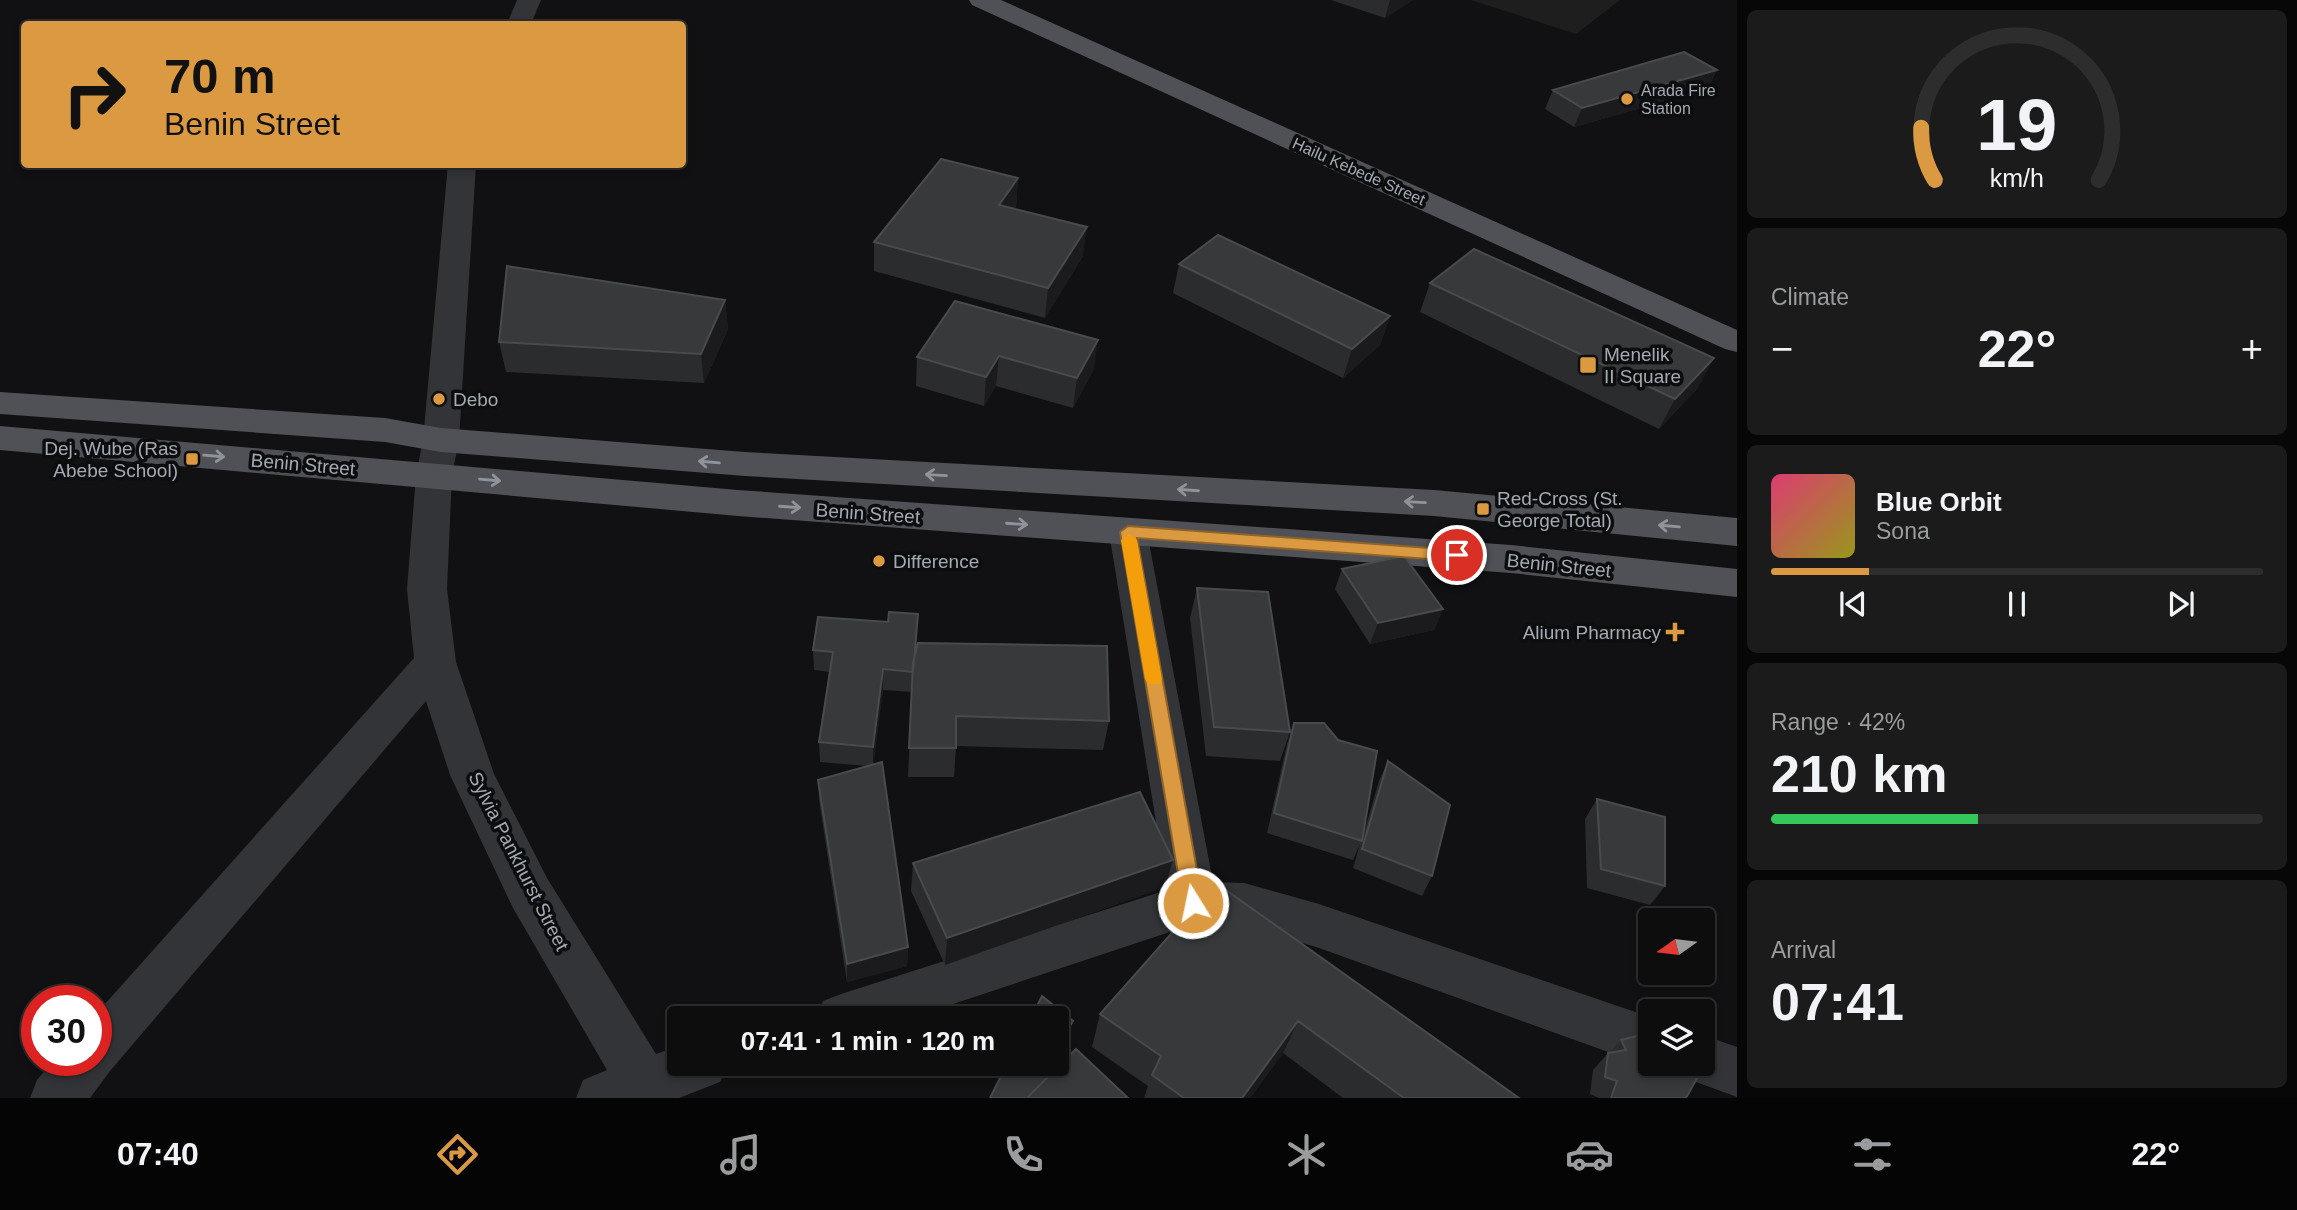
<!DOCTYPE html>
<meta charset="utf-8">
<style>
body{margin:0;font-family:Arial,sans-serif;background:#1b1b1c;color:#f1f3f6;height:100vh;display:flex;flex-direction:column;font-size:26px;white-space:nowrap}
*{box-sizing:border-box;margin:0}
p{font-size:23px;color:#9a9c9e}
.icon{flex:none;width:38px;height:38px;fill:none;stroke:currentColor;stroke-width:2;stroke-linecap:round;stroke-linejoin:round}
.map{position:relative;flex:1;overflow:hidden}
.details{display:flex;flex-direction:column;gap:10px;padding:10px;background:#070708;width:560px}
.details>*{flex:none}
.hud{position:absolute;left:21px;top:21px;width:665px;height:147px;border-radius:7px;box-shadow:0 4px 10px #0003,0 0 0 2px #2d2d2e;background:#db9a41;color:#111;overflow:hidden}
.needle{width:46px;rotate:256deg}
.controls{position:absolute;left:1638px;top:908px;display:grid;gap:14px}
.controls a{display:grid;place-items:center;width:77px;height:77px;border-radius:7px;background:#0d0d0e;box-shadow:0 4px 10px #0003,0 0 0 2px #2d2d2e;font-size:35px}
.speed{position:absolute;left:21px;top:985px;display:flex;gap:14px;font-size:35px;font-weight:700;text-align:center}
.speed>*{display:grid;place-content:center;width:91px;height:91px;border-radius:50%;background:#0d0d0e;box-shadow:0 4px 10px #0003,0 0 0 2px #2d2d2e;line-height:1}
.speed .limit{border:10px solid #d22;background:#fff;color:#111}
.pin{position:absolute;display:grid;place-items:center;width:60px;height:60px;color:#fff;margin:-30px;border:4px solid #fff;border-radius:50%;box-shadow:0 2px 7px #0007}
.me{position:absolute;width:77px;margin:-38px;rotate:350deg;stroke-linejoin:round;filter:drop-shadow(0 0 5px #0008)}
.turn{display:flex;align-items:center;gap:24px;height:147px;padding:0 28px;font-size:32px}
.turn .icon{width:91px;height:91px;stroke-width:2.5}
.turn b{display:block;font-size:49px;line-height:60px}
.big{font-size:52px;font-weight:700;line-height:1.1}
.details .card{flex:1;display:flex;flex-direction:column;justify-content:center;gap:10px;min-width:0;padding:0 24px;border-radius:10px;background:#1b1b1c}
.details .dial{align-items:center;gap:0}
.dial svg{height:182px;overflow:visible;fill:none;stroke:#2d2d2e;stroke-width:7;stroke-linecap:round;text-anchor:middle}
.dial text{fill:#f1f3f6;stroke:none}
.song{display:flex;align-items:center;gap:21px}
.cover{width:84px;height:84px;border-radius:10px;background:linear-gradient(135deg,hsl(340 70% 55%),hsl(60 70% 35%))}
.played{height:7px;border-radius:4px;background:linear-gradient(90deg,#db9a41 20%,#2d2d2e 20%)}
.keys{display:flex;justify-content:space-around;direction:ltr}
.heat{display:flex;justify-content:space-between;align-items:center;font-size:38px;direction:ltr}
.charge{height:10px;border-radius:5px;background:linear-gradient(90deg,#34c759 42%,#2d2d2e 0)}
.trip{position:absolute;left:667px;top:1006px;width:402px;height:70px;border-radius:7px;background:#0d0d0e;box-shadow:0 4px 10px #0003,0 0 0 2px #2d2d2e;font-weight:700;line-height:70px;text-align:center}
.menu{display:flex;height:112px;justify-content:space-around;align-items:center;background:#050506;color:#9a9c9e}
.menu .icon{width:49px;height:49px}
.menu .active{color:#db9a41}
.menu b{font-size:32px;color:#f1f3f6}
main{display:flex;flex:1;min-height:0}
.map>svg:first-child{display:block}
</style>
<main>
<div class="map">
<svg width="1737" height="1098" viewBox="0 0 1737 1098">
<rect width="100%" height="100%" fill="#111113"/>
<path fill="#1e1e1f" d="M1471,0H1620L1576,34Z"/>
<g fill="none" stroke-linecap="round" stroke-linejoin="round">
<path fill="#333437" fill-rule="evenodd" d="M517,0H541L531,24H507Z
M448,164H476L459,440L452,475L447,589L456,662L494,774L547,878L656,1054L679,1046V1064H728L720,1082L679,1098H576L583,1080L607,1070L513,908L450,775L426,701L110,1071L90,1098H30L37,1080L54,1060H96V1014L414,658L407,589L416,475L423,440Z
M1128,518L1141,522L1147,532L1213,882L1244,883L1319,904L1650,1017V1064H1657L1650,1067L1319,948L1244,925L1194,924L911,1018H816L823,1001L841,994L1167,890L1109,532L1115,522Z
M1703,1035L1737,1047V1097L1685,1078L1679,1064H1703Z"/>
<path fill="#4f5156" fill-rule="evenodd" d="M969,0H1001L1737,330V352L1725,349L972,5Z
M0,392L385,418L441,428L745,452L1434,490L1737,518V546L1434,516L745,476L441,452L385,442L0,414Z
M0,426L738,490L1511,545L1737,569V597L1511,573L738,516L0,450Z"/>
</g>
<path fill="#2a2c2d" d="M1331,0H1413L1385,18Z
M1708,89L1574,127L1545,109L1553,90Z
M1018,178L1016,207L1014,209L1083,256L1045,318L874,271V242Z
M1179,264L1390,316L1380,345L1343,378L1173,293Z
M1430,283L1698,388L1659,429L1420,312Z
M725,300L728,329L704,383L506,372L499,342Z
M955,301L1094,369L1073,408L996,386L984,406L916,386L917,357Z
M1342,569L1443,609L1434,630L1370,644L1335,589Z
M1197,588L1290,732L1280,761L1206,756L1190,618Z
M918,614L916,650L1109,721L1103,750L956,746L954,777H908L912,692L883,690L873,765L908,947L907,966L847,982L819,800L818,780L867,766L820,762L819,742L830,672L814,670L813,650Z
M1294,723L1363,836L1379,781L1388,761L1432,876L1422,896L1353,868L1360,844L1353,860L1267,833L1287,744Z
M1597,799L1665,886L1650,905L1587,888L1585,819Z
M913,863L1165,887L945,965L911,891Z
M1216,883L1519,1098H1343L1283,1053L1250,1098H1144L1148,1086L1092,1047L1100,1014Z
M1621,1040L1686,1098H1599L1590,1094L1593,1070L1608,1053L1611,1052Z"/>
<path fill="#1b1b1d" d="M1390,0H1413L1385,18Z
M1717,70L1708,89L1574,127L1582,108Z
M1018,178L1016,207L997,234L999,205Z
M1087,227L1083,256L1045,318L1048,288Z
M725,300L728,329L704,383L701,354Z
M1390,316L1380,345L1343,378L1352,349Z
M1098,340L1094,369L1073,408L1077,378Z
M999,356L996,386L984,406L986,377Z
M1714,358L1698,388L1659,429L1675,399Z
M1443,609L1434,630L1370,644L1378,623Z
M883,669V690L873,767V747Z
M1173,860L1165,887L945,965L947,938Z
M908,947L907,966L847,982V964Z
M1073,1021L1069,1039L1057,1057V1045Z
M1298,1021L1283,1053L1250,1098H1242Z"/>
<path fill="#37393b" stroke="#484b4e" stroke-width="2" d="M1684,52L1717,70L1582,108L1553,90Z
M941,159L1018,178L999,205L1087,227L1048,288L874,242Z
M1218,235L1390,316L1352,349L1179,264Z
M1474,249L1714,358L1675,399L1430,283Z
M507,266L725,300L701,354L499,342Z
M955,301L1098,340L1077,378L999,356L986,377L917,357Z
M1404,556L1443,609L1378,623L1342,569Z
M1197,588L1268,592L1290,732L1214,727Z
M889,612L918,614L913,672L883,669L873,747L819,742L833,652L813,650L818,617L888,622Z
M918,643L1107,646L1109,721L956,716V748H909L913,663Z
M1294,723H1324L1338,740L1377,751L1362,841L1274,813Z
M1388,761L1450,805L1432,876L1362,849Z
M882,762L908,947L847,964L818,780Z
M1140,792L1173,860L947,938L913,863Z
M1597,799L1665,817V886L1601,869Z
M1216,883L1519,1098H1404L1298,1021L1242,1098H1184L1152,1075L1161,1056L1100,1014Z
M1042,996L1073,1021L1057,1045V1018H1031Z
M1650,1033V1064H1695L1701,1071L1686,1098H1611L1617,1081L1605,1077L1608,1053L1626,1050L1621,1040Z
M1076,1049L1128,1098H1027Z
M1007,1064H1052L1056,1069L1027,1098H990Z"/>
<defs><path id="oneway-shaft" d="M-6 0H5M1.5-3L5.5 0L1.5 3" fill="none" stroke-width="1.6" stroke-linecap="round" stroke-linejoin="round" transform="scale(1.75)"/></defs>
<g stroke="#8f949b">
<use href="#oneway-shaft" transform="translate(214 456) rotate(5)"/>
<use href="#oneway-shaft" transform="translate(709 462) rotate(-175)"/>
<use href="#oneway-shaft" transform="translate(936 475) rotate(-177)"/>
<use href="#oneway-shaft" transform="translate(490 480) rotate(5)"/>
<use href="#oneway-shaft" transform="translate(1188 490) rotate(-176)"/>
<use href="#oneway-shaft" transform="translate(1415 502) rotate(-177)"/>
<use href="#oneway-shaft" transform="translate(790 507) rotate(4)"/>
<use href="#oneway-shaft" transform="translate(1017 524) rotate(4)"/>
<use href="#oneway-shaft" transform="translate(1669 526) rotate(-175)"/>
</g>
<path fill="#db9a41" stroke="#8e642a" stroke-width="2" d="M1128,526L1457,550L1465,555L1457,561L1137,538L1203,903L1200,909L1193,912L1186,909L1183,903L1120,532Z"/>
<path fill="#f59e0b" d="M1129,534L1137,540L1162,679L1160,684H1148L1145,679L1121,540Z"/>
<g fill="#db9a41" stroke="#0c0d0e" stroke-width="2.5">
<circle cx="1627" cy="99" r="7"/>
<rect x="1579" y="356" width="18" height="18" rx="3.5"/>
<circle cx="439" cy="399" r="7"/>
<rect x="185" y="452" width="14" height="14" rx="3.5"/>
<rect x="1476" y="502" width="14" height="14" rx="3.5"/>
<circle cx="879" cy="561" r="7"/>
<path d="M1671.5 621.5h7v7h7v7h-7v7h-7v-7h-7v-7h7z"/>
</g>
<g text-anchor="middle" stroke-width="7" stroke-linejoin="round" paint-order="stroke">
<g font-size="16" fill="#a4aab2" stroke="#0c0d0e" text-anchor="start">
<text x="1641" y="96">Arada Fire<tspan x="1641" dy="18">Station</tspan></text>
</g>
<g font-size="16" fill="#a4aab2" stroke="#0c0d0e">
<text transform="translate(1359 171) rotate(24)" y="6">Hailu Kebede Street</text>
</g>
<g font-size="19" fill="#a4aab2" stroke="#0c0d0e" text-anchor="start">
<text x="1604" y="361">Menelik<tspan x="1604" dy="22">II Square</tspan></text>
<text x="453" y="406">Debo</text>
<text x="178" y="455" text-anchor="end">Dej. Wube (Ras<tspan x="178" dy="22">Abebe School)</tspan></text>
<text x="1497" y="505">Red-Cross (St.<tspan x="1497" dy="22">George Total)</tspan></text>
<text x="893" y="568">Difference</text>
<text x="1661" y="639" text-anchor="end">Alium Pharmacy</text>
</g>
<g font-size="19" fill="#a4aab2" stroke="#0c0d0e">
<text transform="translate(303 464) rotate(5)" y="7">Benin Street</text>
<text transform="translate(868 513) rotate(4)" y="7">Benin Street</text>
<text transform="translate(1559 565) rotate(6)" y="7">Benin Street</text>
<text transform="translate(519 861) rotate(63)" y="7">Sylvia Pankhurst Street</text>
</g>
</g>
</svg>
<div class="controls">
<a><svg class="needle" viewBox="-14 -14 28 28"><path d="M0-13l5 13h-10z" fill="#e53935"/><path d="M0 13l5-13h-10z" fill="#9a9c9e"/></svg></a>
<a><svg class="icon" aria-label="layers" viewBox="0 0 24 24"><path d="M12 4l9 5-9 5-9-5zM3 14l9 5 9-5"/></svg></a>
</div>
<div class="speed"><div class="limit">30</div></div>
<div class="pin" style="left:1457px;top:555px;background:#d93025"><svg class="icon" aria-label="arrive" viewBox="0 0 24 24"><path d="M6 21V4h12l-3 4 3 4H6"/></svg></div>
<svg class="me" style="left:1193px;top:903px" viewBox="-20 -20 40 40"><circle r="17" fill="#db9a41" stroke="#fff" stroke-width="3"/><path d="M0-11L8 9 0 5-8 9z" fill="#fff"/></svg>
<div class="trip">07:41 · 1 min · 120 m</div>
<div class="hud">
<div class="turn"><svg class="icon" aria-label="right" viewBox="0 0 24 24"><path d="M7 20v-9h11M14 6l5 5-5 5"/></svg><div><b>70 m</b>Benin Street</div></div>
</div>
</div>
<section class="details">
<div class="card dial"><svg viewBox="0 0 100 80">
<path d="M14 69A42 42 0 1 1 86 69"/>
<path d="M14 69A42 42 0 0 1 8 46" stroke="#db9a41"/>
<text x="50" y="56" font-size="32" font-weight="700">19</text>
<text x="50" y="72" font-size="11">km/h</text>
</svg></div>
<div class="card"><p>Climate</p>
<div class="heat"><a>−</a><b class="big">22°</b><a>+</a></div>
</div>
<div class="card">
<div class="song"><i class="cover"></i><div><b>Blue Orbit</b><p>Sona</p></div></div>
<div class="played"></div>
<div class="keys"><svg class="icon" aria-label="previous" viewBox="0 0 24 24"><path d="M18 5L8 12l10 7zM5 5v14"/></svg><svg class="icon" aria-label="pause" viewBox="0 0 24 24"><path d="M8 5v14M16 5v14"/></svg><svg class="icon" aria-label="next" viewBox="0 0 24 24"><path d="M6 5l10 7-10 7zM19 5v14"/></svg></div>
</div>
<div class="card"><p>Range · 42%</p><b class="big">210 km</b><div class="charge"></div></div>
<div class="card"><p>Arrival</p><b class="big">07:41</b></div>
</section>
</main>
<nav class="menu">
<b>07:40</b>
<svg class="icon active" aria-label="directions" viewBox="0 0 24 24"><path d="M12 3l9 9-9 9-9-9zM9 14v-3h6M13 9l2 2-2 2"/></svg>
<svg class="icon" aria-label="music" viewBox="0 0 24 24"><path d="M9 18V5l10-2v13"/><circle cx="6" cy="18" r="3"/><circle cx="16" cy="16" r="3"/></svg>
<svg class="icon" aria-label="phone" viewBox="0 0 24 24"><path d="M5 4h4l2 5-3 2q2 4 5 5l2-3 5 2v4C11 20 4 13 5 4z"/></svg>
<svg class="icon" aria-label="climate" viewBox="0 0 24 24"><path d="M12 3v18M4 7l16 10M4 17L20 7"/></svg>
<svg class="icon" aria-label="car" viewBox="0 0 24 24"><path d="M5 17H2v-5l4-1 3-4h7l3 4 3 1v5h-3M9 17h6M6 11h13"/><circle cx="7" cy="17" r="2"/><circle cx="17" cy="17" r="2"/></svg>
<svg class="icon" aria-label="filters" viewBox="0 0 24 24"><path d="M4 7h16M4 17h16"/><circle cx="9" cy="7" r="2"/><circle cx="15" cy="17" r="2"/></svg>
<b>22°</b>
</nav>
